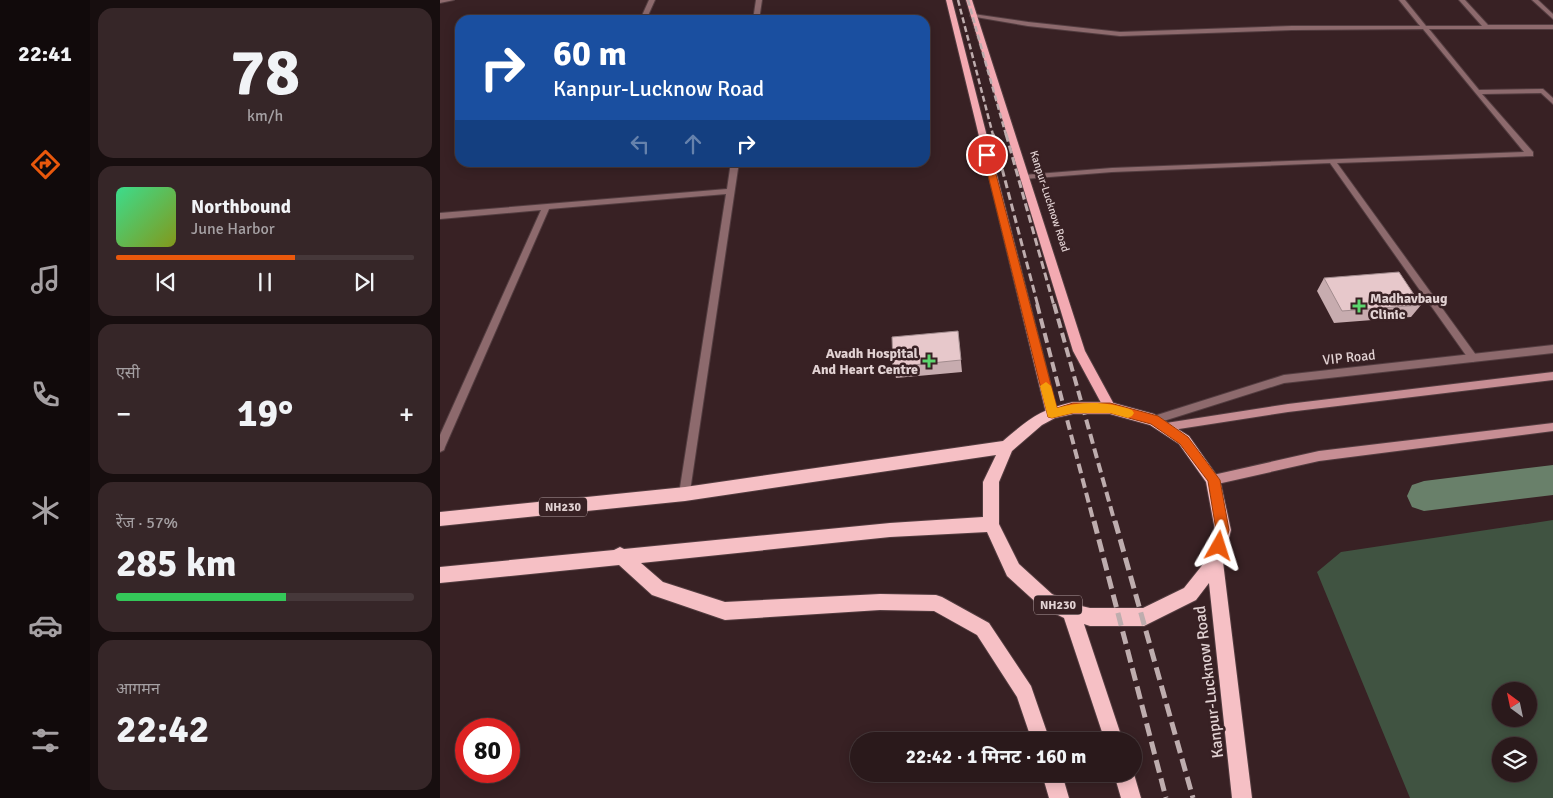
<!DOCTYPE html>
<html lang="hi">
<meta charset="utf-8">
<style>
body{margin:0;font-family:Signika,"Noto Sans Devanagari",sans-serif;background:#362628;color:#f1f3f6;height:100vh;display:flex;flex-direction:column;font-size:19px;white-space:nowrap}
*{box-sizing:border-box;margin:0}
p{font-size:16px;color:#a5a0a3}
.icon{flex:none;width:28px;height:28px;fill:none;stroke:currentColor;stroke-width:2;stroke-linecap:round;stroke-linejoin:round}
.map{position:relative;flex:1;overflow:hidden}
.sheet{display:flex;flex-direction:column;gap:8px;padding:8px;background:#170e0f;width:350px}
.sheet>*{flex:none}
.banner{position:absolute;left:15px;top:15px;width:475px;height:152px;border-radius:15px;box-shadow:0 2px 12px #0003,0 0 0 1px #46383a;background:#1a4fa0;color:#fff;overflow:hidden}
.needle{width:32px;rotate:327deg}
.buttons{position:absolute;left:1052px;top:682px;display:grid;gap:10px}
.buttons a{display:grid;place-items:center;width:45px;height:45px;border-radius:50%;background:#2a191b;box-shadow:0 2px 12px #0003,0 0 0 1px #46383a;font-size:25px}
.speed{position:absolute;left:15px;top:718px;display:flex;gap:10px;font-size:25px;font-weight:700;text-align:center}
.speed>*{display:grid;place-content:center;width:65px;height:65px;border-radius:50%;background:#2a191b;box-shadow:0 2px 12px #0003,0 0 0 1px #46383a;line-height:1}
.speed .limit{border:8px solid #d22;background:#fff;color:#111}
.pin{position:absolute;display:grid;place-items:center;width:42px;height:42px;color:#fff;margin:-21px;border:2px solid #fff;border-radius:50%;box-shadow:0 1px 5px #0007}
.me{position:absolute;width:55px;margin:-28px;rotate:6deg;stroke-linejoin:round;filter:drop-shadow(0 0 4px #0008)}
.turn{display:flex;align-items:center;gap:18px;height:105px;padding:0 15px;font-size:22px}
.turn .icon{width:65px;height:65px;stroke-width:2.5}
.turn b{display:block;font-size:35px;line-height:42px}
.lanes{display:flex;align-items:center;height:48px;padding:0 15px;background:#0003;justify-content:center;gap:25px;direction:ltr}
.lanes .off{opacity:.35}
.big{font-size:38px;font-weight:700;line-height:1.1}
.sheet .card{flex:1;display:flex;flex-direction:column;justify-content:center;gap:8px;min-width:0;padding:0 18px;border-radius:15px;background:#362628}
.sheet .dial{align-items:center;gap:0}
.dial b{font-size:65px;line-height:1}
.song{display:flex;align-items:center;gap:15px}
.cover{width:60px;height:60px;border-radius:8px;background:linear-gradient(135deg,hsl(150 70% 55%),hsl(70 70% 35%))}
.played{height:5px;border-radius:2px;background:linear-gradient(90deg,#ea580c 60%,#46383a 60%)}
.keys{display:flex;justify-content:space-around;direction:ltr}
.heat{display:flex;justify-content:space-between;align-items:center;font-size:28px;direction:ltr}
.charge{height:8px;border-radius:4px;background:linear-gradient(90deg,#34c759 57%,#46383a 0)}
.trip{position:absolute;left:410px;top:732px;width:292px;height:50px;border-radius:25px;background:#2a191b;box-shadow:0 2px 12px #0003,0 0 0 1px #46383a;font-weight:700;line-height:50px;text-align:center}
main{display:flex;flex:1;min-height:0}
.tabs{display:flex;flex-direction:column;width:90px;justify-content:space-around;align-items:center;background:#110a0b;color:#a5a0a3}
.tabs .icon{width:35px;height:35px}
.tabs .active{color:#ea580c}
.tabs b{font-size:22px;color:#f1f3f6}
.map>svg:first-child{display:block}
</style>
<main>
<nav class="tabs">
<b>22:41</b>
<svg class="icon active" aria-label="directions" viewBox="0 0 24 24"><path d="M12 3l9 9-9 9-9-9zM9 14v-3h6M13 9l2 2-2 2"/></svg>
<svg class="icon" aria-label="music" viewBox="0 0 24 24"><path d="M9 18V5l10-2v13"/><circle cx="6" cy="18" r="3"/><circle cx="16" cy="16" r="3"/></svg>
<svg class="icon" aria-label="phone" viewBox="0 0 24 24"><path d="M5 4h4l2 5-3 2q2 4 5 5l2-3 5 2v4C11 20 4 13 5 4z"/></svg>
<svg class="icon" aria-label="climate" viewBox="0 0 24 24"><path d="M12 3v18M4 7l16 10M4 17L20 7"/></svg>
<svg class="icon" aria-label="car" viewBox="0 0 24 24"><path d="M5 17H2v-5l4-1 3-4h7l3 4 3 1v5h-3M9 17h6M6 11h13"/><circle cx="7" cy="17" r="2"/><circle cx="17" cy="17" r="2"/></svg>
<svg class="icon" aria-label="filters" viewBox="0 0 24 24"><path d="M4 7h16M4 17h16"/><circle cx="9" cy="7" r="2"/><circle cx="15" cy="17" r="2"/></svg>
</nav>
<section class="sheet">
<div class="card dial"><b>78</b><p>km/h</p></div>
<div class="card">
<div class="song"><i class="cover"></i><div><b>Northbound</b><p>June Harbor</p></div></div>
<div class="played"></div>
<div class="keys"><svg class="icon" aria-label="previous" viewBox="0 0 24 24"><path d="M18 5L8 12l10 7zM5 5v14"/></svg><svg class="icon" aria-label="pause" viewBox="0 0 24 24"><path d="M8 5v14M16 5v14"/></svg><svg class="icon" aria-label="next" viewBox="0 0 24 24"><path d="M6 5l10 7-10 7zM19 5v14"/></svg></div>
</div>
<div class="card"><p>एसी</p>
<div class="heat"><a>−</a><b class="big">19°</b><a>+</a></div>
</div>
<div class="card"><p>रेंज · 57%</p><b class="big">285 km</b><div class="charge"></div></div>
<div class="card"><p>आगमन</p><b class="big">22:42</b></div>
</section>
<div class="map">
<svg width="1113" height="798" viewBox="0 0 1113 798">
<rect width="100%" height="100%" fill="#382124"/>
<path fill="#405341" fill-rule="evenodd" d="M1113,520V798H970L877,572L901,552ZM1061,691H1089V719H1061ZM1061,746H1089V774H1061Z"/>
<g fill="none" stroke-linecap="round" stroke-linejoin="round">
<path fill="#69806a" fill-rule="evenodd" d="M1113,465V495L984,511L972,507L967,496L972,485L984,481Z"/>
<g stroke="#533d40" stroke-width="2">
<path id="minor" d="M0,0H14L0,3Z
M209,0H215L206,20H200Z
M316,0H322L319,20H313Z
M959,0H965L986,26H1042L1019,0H1025L1048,25H1113V29H989L1039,90L1103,89L1113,98V104L1101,93L1042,94L1093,152V156L897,163L1036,355L1038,358L1033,362L1030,361L890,163L672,172L584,179L580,177L584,175L672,168L1084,152L983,29L852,30L680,36L588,26L530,16L533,14L588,22L680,32L852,26H980Z
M1092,0H1098L1113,14V19Z
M291,162H299L249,498L245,499L241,498L239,494L286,194L109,209L5,447L4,450L0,452V435L101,210L0,219V213L287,189Z"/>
</g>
<g stroke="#533d40" stroke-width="2">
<path id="tertiary" d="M1113,345V353L844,383L714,424L710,423L709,420L710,417L714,416L844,375Z"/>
</g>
<g stroke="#533d40" stroke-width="2">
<path id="secondary" d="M1113,372V380L848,412L726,431L722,430L721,427L722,424L726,423L848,404Z
M1113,423V431L879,461L773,485L769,483L768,480L769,477L773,475L879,451Z"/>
</g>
<g stroke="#533d40" stroke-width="2">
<path id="primary" d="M506,0H512L618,413L616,417L612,418L608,417L606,413Z
M526,0H532L645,351L676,408L674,412L670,413L666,412L633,351Z"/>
</g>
<g stroke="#533d40" stroke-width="2">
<path id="trunk" d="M633,402H670L714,414L749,436L780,480L791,530L783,562L812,798H792L769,583L756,600L704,626H650L644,624L683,741H665L624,618L600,606L567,576L547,532L450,537L201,563L223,582L285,602L440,594L496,595L502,597L549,623L591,686L610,741H592L577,697L537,635L494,611L440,610L285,620L212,595L179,565L0,583V567L174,550L180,547L184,549L450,523L543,517V482L556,455L245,501L0,526V512L245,487L563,441C589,419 599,410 633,402ZM633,414H670L710,425L739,444L766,482L775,530L768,558L744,588L703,608H650L633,604L612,594L579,564L559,524V482L572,451L602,425L615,418Z
M602,774H622L629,798H609Z
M674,774H694L701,798H681Z"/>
</g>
<use href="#minor" fill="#8d6a6d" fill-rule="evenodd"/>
<use href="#tertiary" fill="#8d6a6d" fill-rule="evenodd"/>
<use href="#secondary" fill="#c78e94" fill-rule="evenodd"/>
<use href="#primary" fill="#f3aab2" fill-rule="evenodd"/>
<use href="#trunk" fill="#f6c0c5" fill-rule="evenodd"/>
<path stroke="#beadae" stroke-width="2.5" stroke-dasharray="6 3" stroke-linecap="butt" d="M518,0L553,135
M528,0L566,135"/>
<path stroke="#beadae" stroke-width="3" stroke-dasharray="8 4" stroke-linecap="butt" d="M553,134L598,306
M566,134L614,306"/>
<path stroke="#beadae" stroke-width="4" stroke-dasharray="10 5" stroke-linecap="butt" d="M597,304L654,523
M614,304L675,523"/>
<path stroke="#beadae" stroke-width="5" stroke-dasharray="13 6" stroke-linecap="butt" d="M654,521L726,798
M675,521L753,798"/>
</g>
<path fill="#c7acaf" d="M884,278L981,305L971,317L894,323L877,291Z
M518,331L522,372L456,378L453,367Z"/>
<path fill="#e7c8cb" stroke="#a28c8e" d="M959,272L981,305L902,311L884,278Z
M518,331L521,360L453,367L452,337Z"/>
<path fill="#ea580c" stroke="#983908" d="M547,152L551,155L617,408L633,403H670L718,416L748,437L780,480L789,530L783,551L779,553L774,551L772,546L776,530L768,481L740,444L711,424L670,413H633L612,418L608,417L543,155Z"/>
<path fill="#f59e0b" d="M606,382L611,386L617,408C641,401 668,401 692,410L694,413L692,416L688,418L670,413H633L612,418L608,417L600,386Z"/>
<g fill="#5cd56d" stroke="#382124" stroke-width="2">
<path d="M916.5 298.5h5v5h5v5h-5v5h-5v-5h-5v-5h5z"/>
<path d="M486.5 353.5h5v5h5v5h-5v5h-5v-5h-5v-5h5z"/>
</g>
<g text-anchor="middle" stroke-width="5" stroke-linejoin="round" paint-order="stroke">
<g font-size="11" fill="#e2d2d3" stroke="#382124">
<text transform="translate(610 201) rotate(72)" y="4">Kanpur-Lucknow Road</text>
</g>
<g fill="#382124" stroke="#af9d9e" stroke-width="1">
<rect x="99" y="497.5" width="48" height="19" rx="4"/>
<rect x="594" y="595.5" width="48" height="19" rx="4"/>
</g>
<g font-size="12" font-weight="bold" fill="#e2d2d3">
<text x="123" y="511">NH230</text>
<text x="618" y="609">NH230</text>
</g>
<g font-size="14" font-weight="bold" fill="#e2d2d3" stroke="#382124" text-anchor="start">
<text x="930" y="303">Madhavbaug<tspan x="930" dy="16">Clinic</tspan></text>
<text x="478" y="358" text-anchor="end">Avadh Hospital<tspan x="478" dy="16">And Heart Centre</tspan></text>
</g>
<g font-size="14" fill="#e2d2d3" stroke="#382124">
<text transform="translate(909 357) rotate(-6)" y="5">VIP Road</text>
</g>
<g font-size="16" fill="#e2d2d3" stroke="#382124">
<text transform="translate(768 682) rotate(-97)" y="6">Kanpur-Lucknow Road</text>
</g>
</g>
</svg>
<div class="buttons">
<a><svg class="needle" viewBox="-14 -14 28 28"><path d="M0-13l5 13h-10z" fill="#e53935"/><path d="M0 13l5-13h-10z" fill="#a5a0a3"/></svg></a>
<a><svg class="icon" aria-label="layers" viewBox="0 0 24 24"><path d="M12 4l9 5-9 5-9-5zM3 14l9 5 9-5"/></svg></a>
</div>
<div class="speed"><div class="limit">80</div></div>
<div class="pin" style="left:547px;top:155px;background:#d93025"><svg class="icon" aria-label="arrive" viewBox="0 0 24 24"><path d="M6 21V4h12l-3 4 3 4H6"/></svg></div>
<svg class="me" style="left:779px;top:546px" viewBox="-20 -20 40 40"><path d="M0-17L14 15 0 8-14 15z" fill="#ea580c" stroke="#fff" stroke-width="4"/></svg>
<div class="trip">22:42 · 1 मिनट · 160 m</div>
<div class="banner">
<div class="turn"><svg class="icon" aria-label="right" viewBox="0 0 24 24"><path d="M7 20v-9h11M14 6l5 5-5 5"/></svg><div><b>60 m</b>Kanpur-Lucknow Road</div></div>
<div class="lanes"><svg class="icon off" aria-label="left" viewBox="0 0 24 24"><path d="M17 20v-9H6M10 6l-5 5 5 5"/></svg><svg class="icon off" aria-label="ahead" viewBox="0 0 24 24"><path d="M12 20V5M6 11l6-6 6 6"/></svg><svg class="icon" aria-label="right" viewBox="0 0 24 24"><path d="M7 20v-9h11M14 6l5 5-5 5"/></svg></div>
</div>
</div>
</main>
